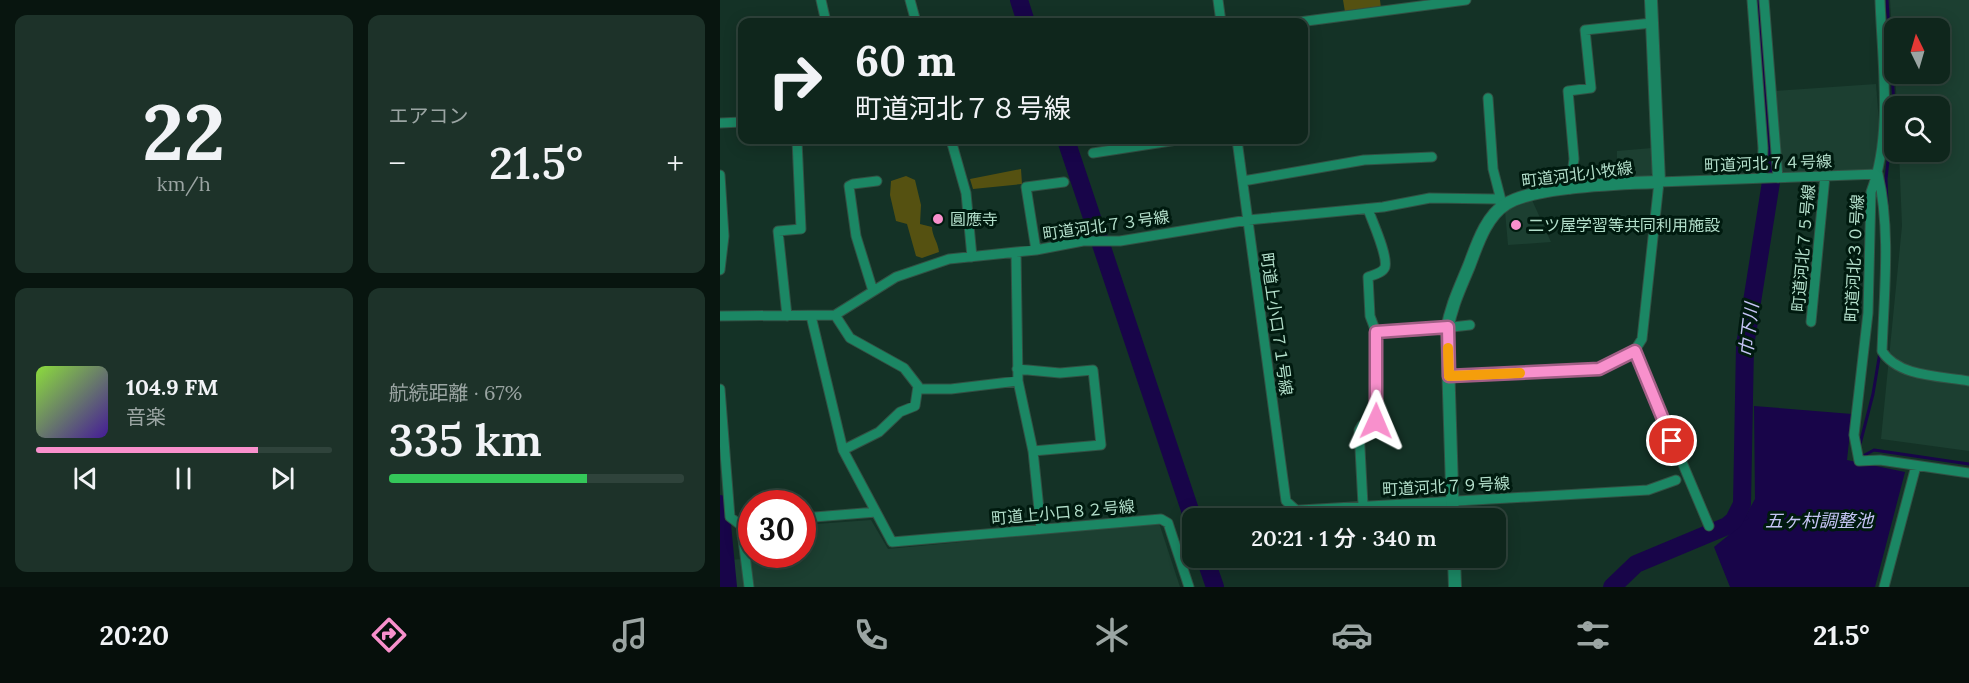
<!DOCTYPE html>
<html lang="ja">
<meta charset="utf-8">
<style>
body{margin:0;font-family:Lora,"Noto Sans JP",serif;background:#1d3229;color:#f1f3f6;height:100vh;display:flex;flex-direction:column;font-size:22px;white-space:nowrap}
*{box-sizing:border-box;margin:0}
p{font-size:20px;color:#9ba5a3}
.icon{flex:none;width:33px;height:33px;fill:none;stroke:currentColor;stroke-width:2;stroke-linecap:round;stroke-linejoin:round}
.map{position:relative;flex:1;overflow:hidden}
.panel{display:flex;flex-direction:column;gap:15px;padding:15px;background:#08150f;width:720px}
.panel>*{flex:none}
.guide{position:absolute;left:18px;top:18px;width:570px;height:126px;border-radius:12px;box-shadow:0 3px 15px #0003,0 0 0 2px #2f433b;background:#0f261c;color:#f1f3f6;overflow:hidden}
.needle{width:39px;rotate:355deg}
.controls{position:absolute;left:1164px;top:18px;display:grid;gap:12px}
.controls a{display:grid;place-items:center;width:66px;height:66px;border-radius:12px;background:#0f261c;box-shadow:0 3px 15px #0003,0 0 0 2px #2f433b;font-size:30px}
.speed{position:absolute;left:18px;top:490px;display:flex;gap:12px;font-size:30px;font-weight:700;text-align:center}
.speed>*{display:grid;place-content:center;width:78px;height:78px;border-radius:50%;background:#0f261c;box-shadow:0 3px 15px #0003,0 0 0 2px #2f433b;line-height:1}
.speed .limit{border:9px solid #d22;background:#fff;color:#111}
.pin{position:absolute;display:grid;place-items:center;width:51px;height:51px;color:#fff;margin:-26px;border:3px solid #fff;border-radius:50%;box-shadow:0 2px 6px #0007}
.me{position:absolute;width:66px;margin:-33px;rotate:1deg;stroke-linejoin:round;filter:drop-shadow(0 0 4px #0008)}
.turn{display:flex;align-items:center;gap:21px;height:126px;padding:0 18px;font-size:27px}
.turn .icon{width:78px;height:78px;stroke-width:2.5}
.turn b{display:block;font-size:42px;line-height:51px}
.big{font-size:45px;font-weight:600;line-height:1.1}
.panel .widget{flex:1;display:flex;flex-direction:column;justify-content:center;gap:9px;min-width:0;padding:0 21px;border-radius:12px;background:#1d3229}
.panel .dial{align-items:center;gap:0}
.dial b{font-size:78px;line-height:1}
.song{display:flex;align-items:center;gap:18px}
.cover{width:72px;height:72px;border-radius:9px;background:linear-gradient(135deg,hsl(90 70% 55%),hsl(260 70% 35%))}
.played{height:6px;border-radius:3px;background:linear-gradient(90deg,#f890cc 75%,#2f433b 75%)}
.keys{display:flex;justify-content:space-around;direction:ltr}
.heat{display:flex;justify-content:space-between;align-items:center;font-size:33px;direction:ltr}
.charge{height:9px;border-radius:4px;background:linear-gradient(90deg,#34c759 67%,#2f433b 0)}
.panel .tiles{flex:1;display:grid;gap:15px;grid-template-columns:repeat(2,1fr)}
.trip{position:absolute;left:462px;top:508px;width:324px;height:60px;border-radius:12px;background:#0f261c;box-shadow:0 3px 15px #0003,0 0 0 2px #2f433b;font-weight:600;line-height:60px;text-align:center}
.dock{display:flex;height:96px;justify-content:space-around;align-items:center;background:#060f0b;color:#9ba5a3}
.dock .icon{width:42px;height:42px}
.dock .on{color:#f890cc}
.dock b{font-size:27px;color:#f1f3f6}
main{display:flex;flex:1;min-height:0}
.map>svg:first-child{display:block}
</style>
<main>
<section class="panel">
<div class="tiles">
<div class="widget dial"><b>22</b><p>km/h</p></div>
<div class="widget"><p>エアコン</p>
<div class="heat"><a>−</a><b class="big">21.5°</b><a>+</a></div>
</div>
<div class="widget">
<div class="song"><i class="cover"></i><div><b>104.9 FM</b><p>音楽</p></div></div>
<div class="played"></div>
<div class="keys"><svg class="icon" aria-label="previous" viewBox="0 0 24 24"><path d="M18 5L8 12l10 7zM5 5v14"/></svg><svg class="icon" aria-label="pause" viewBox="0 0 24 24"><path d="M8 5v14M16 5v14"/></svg><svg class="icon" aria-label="next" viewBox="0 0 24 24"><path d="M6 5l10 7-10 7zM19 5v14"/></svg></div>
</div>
<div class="widget"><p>航続距離 · 67%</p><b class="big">335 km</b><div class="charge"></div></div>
</div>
</section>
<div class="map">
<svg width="1249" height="587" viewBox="0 0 1249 587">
<rect width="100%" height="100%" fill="#143226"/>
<path fill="#1c3f31" d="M1170,0H1249V451L1161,439L1182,226L1179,152H1220V106H1177L1175,74H1220V28H1174V65Z
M1156,84L1160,136L1155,171L1062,174L1055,91Z
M932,148L933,172L928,178L897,179V151Z
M812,200L831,242L788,245L785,211Z
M151,520L168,549L439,523L460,587H0V561L32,558V555H82L83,525Z"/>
<path fill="#555111" d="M623,0H660L661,8L625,12Z
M301,169L302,184L253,189L250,179Z
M186,176L195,180L201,205L200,224L212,227C212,236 218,242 219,252L202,258L196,256L187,224L176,221L170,195L171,181Z"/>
<path fill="#180549" d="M1034,406L1132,414L1127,460L1185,472L1155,587H1010L994,547L1020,526L1035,499Z"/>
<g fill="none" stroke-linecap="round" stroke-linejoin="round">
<path stroke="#180549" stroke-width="3" d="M1167,0L1174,104L1166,179L1167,204
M1139,448L1153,394L1160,352
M1141,457L1154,450L1249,464
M1007,526L1027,518"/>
<path stroke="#180549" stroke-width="18" d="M299,0L306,22
M346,140L473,519
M0,504L8,587
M485,558L495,587
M892,587L916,564L1007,526L1014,520L1022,504L1025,346L1051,182L1038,0"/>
<g stroke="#325144" stroke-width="11">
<path id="minor" d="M101,0L106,22
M190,0L196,22
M498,0L501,22
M1032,0L1043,148L1042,178
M1044,0L1058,178
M1160,0C1162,61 1173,134 1151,192L1148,313L1134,435L1139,461L1160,460L1249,473
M579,22L746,0
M768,98L773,169L781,200
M0,123L22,122
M231,140L246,193L252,257
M517,140L566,501L575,509
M373,153L457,140
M0,175L4,236L0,270
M523,181L644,160L712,157
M850,189L854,159L848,91L871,88L865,30L932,23
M316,250L306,187L344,182
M296,252L298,381L313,451L321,529
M153,291L136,236L129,186L133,184L157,181
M115,315L130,338L184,368L198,386L195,406L180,412L159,432L123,450
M0,316L115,315L176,277L229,259L316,250L363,241H400L528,220L663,207L710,198L776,199L786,203
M67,316L58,231L81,229L77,140
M91,316L123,450L172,542L441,519L448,523L469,587
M1091,322L1105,176
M656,332L697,331L750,325
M915,351L989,526
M297,369L340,373L373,370L381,445L313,451
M729,376L879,369L913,353L922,339L939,182L1158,174C1171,231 1164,293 1162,351C1178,377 1221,376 1249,381
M0,389L10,517L23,527
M198,389H231L298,381
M643,505L639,430L642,425L656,421V332L650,316L648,277C653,275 663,273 665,267C668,255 652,221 648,209
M495,515L928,490L956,480
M82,518L156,512
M29,587L22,531L25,525L32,523
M1164,587L1196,466"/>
</g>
<g stroke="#325144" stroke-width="14">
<path id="tertiary" d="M733,519L727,330C731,306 740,288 749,266C757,245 766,216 786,204C814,186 904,183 939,182L931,0
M734,558L735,587"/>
</g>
<use href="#minor" stroke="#1b8764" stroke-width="9"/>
<use href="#tertiary" stroke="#1b8764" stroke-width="12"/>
</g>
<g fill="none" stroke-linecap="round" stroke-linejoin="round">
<g stroke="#a15e85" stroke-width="15">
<path id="route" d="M656,421V332L728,327L729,376L879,369L915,351L952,441"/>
</g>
<use href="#route" stroke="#f890cc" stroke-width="10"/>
<path stroke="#f59e0b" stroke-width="10" d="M728,348L729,376L800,373"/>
</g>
<g fill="#f890cc" stroke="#001a0f" stroke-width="2">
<circle cx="218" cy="219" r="6"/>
<circle cx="796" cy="225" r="6"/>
</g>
<g text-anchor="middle" stroke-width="6" stroke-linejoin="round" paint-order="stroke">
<g font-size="16" fill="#b3dfcb" stroke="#001a0f">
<text transform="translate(1048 163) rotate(-2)" y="6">町道河北７４号線</text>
<text transform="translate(857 174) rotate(-7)" y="6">町道河北小牧線</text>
<text transform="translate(386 225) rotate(-8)" y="6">町道河北７３号線</text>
<text transform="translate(1083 248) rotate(-85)" y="6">町道河北７５号線</text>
<text transform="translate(1134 258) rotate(-87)" y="6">町道河北３０号線</text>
<text transform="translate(557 324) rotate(82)" y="6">町道上小口７１号線</text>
<text transform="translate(726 486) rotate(-3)" y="6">町道河北７９号線</text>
<text transform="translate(343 512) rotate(-5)" y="6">町道上小口８２号線</text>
</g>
<g font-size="16" fill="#b3dfcb" stroke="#001a0f" text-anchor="start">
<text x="230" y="225">圓應寺</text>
<text x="808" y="231">二ツ屋学習等共同利用施設</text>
</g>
<g font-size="18" font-style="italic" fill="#c5c4f5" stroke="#001a0f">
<text transform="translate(1029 330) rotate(-83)" y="6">巾下川</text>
<text x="1099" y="527">五ヶ村調整池</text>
</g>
</g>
</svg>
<div class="controls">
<a><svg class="needle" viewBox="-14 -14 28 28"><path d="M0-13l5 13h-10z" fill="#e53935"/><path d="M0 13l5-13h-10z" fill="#9ba5a3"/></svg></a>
<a><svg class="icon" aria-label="search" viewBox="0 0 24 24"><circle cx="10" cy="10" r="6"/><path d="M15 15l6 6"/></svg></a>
</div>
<div class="speed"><div class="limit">30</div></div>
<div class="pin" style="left:952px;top:441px;background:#d93025"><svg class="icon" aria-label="arrive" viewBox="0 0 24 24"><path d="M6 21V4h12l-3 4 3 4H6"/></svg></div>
<svg class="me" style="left:656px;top:421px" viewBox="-20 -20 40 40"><path d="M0-17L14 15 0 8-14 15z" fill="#f890cc" stroke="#fff" stroke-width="4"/></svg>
<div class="trip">20:21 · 1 分 · 340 m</div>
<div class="guide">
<div class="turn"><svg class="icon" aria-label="right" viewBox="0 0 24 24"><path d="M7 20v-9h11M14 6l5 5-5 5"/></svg><div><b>60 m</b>町道河北７８号線</div></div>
</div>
</div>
</main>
<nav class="dock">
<b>20:20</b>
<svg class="icon on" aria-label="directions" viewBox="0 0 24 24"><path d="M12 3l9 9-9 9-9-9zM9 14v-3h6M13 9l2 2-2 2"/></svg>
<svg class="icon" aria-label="music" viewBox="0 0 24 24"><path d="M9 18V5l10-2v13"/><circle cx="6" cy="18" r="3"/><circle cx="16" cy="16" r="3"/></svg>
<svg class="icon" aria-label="phone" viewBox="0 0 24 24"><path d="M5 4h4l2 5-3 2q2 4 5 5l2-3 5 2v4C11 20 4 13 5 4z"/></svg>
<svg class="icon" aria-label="climate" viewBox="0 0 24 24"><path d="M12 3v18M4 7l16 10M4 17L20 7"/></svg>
<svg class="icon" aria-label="car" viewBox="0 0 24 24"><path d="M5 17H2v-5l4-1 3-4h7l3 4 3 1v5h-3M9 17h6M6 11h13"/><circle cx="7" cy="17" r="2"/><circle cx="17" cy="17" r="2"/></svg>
<svg class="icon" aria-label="filters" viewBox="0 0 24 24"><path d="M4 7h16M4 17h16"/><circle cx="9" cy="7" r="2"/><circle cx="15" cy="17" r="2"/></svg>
<b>21.5°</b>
</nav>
